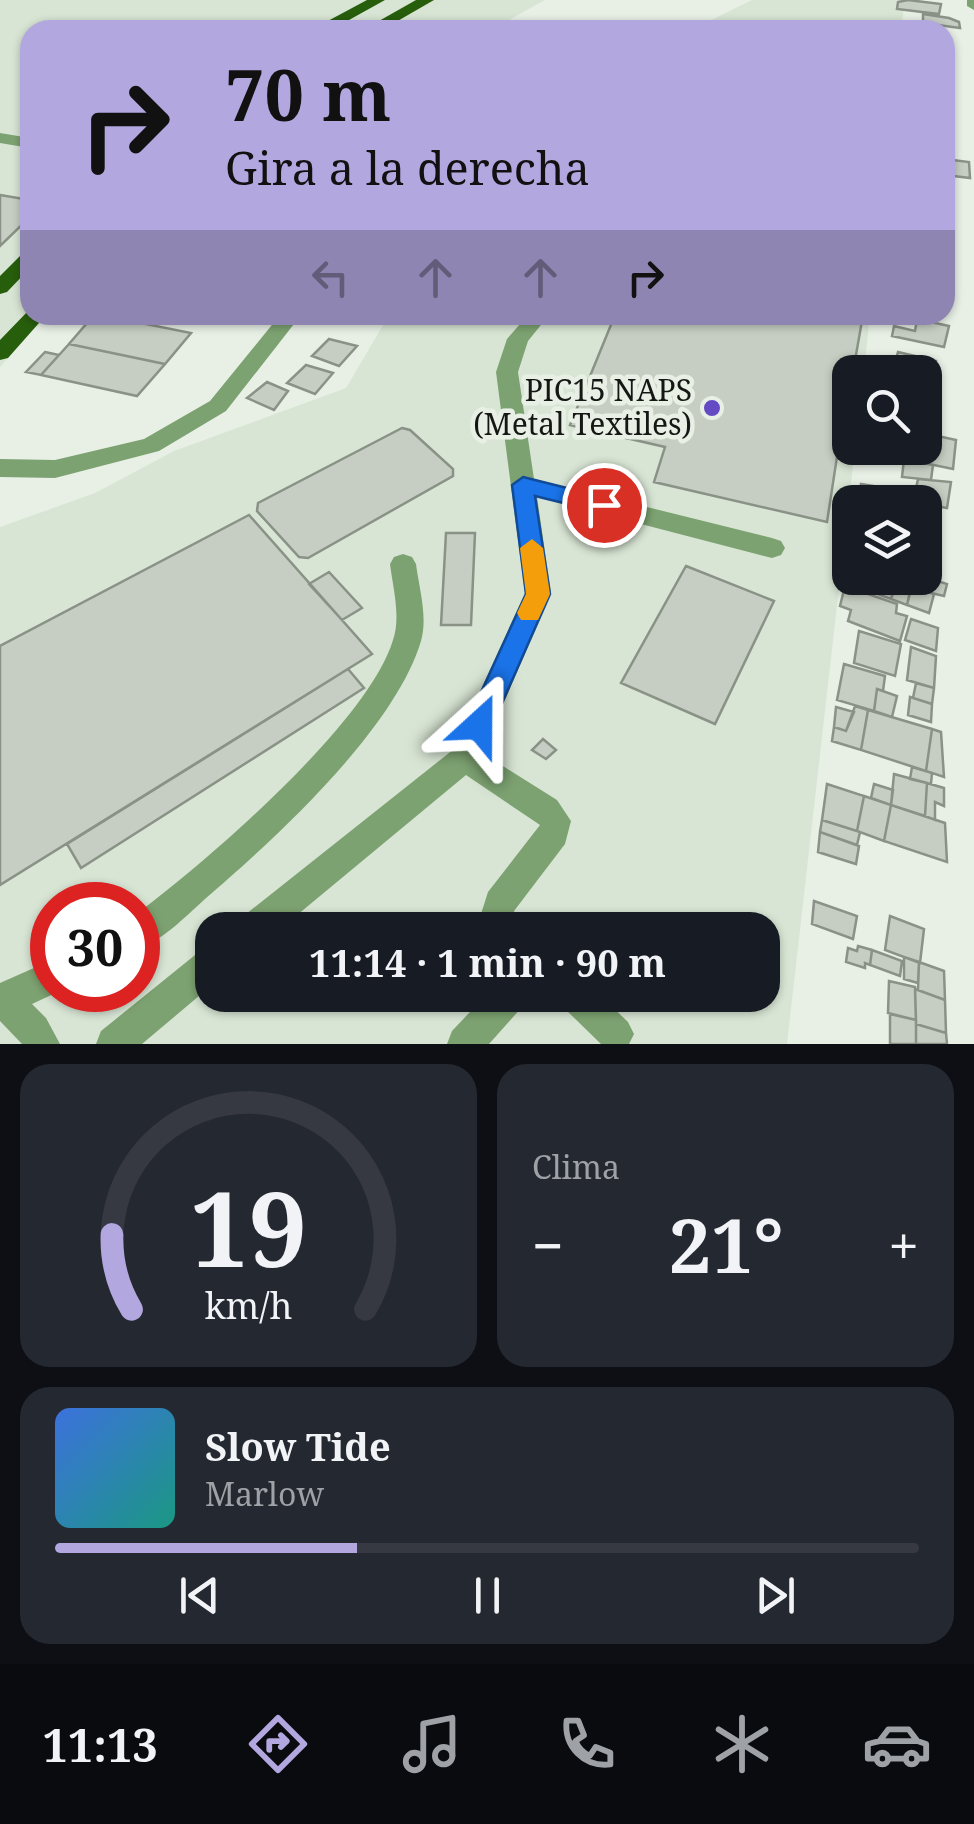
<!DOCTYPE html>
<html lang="es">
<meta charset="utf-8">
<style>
body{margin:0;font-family:"Noto Serif",serif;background:#242831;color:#f1f3f6;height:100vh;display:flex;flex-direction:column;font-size:38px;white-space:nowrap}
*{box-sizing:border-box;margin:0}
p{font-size:32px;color:#9ea1a6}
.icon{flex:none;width:55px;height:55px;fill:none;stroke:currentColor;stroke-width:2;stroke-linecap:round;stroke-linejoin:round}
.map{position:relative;height:1044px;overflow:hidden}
.sheet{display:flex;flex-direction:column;gap:20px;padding:20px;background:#0d0f14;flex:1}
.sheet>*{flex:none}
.banner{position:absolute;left:20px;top:20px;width:935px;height:305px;border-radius:30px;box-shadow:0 2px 8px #0004;background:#b2a7df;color:#111;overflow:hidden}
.buttons{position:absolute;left:832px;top:355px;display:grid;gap:20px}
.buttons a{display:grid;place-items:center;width:110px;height:110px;border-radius:20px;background:#171b24;box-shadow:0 2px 8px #0004;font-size:50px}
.speed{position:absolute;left:30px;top:882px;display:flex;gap:20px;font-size:50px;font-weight:700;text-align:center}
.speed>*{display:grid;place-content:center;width:130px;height:130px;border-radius:50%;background:#171b24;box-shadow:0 2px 8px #0004;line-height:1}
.speed .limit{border:15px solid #d22;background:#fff;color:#111}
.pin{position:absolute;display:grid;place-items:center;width:85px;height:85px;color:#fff;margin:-42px;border:5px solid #fff;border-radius:50%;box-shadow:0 2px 10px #0007}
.me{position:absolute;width:110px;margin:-55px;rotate:24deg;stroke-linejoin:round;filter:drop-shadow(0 0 8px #0008)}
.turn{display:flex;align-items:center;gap:35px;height:210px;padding:0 40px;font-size:45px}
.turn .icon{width:130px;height:130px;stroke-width:2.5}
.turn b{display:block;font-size:70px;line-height:85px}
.lanes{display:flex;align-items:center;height:95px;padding:0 40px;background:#0003;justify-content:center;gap:50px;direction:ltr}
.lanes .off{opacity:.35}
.big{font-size:75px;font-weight:700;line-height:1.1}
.sheet .tile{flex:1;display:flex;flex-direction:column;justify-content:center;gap:15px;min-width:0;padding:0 35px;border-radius:30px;background:#242831}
.sheet .dial{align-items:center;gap:0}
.dial svg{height:260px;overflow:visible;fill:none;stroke:#363941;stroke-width:7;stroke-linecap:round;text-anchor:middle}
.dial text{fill:#f1f3f6;stroke:none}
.song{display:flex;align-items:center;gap:30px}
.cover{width:120px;height:120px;border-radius:15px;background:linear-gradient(135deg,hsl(220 70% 55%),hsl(170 70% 35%))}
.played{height:10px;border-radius:5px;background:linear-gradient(90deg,#b2a7df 35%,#363941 35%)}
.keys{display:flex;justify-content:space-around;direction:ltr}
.heat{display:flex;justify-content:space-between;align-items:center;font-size:55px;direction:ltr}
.sheet .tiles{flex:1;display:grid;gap:20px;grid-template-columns:1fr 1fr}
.tile:last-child{grid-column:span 2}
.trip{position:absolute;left:195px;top:912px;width:585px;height:100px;border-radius:30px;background:#171b24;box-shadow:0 2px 8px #0004;font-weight:700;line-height:100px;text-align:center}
.menu{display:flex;height:160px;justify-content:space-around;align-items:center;background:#090b0e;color:#9ea1a6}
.menu .icon{width:70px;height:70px}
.menu .active{color:#b2a7df}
.menu b{font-size:45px;color:#f1f3f6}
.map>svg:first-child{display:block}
</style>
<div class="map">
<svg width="974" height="1044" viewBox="0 0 974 1044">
<rect width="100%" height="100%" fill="#e8f0e6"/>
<path fill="#d8e5d4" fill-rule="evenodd" d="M0,0H545L491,30H30V315H47L0,367Z
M752,0H905L901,30H691Z
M389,315H870L864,372H850V448H855L787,1044H0V527L95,493L174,451L346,388ZM52,905H138V990H52ZM212,930H762V995H212Z"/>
<path fill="#c6cec3" stroke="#8a9187" stroke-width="2.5" d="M908,0L941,4L939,14L897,9L898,2Z
M923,14L949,18L959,22L960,28L923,23Z
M945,159L969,162L970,178L945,175Z
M0,195L30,200V217L0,246Z
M94,315H101L191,333L165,364L69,344Z
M615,315H863L853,372H850L827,522L654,482L665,447L570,425Z
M917,319L949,326L944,347L892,336L894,326L915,331Z
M329,339L357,346L339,366L312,356Z
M69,344L165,364L137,396L41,375Z
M45,352L59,355L41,375L26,372Z
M898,352L936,361L933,381L925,379V372H899L901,361L896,359Z
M306,365L333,373L315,394L287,383Z
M267,382L288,391L274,410L247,398Z
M402,428L410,430L453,469V476L308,558L299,557L257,511L258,503Z
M933,435L956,440L953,469L929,464Z
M860,448H889L886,462L859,455Z
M904,459L933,465L931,480L902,477Z
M918,479L951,482L947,508L913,502Z
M861,484L898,490L896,502L858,497Z
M249,515L372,654L0,885V646Z
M446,533H475L471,625H441Z
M686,566L774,601L715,724L621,683Z
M329,572L362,608L342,620L309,584Z
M925,577L947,584L944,596L910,588L913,578Z
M858,578H899L891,599L855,586Z
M895,584L911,589L907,605L891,599Z
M845,586L897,604L896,613L907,616L900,641L848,621L851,610L840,606Z
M911,587L934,594L929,613L907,605Z
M911,619L938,628L936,651L905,640Z
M859,631L901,644L895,676L854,663Z
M911,647L936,656L934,688L907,680Z
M844,664L885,676L883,691L877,689L874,711L837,700Z
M348,669L364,688L81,868L67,844Z
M916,683L934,688L932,704L913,698Z
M877,689L897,696L892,717L874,711Z
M910,697L932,704L931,722L908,715Z
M855,706L868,710L861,750L832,741L834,727L846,731Z
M836,707L854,712L846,731L834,727Z
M868,710L932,729L926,771L861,750Z
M932,729L941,732L944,777L926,771Z
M543,739L556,750L546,759L532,750Z
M912,767L932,773L931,784L910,779Z
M894,774L927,783L925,816L891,805Z
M927,783L944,788V806L935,802V820L925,816Z
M827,784L864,796L857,831L822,820Z
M874,784L893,790L891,805L871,798Z
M864,796L891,805L884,841L857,831Z
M891,805L945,823L947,862L884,841Z
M822,820L860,832L857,845L820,832Z
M820,832L859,846L856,864L818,852Z
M814,901L857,916L853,939L812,924Z
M890,916L924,929L920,963L885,950Z
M858,946L872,950L870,965L865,963V968L846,962L848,948L857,951Z
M872,950L902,961L900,976L870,965Z
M904,957L919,962L918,983L904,979Z
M919,962L944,971L945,1000L918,990Z
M889,981L915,987L916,1020L888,1013Z
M915,989L945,1000L946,1033L916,1024Z
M890,1014L916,1020V1044H890Z
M916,1024L946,1033L947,1044H916Z"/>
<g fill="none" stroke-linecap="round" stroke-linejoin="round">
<path fill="#7da271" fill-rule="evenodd" d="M967,0H974V10L967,6Z
M0,133L30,138V148L0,143Z
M280,315H301L226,411L159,451L55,478L0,477V459L55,460L144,439L210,401Z
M528,315H549L528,341L518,372L534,479L772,538L781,541L785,548L781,555L772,558L537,497L551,593L482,753L557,800L571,821L565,844L514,911L524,930H488L481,914L488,892L540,825L466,775L279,930H236L241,918L454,749L525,593L496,372L507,339Z
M403,554L412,557L416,564C419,588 428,617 421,641C395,729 275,839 205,899C185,917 163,940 138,949V913C208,860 368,723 393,640C401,617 393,588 390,564L394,557Z
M212,946V985L142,1044H96L101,1031L200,951Z
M52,960V990H62L32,1004L46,1018L60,1044H22L0,1021V983Z
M486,995H527L522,1007L489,1044H447L452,1031Z
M558,995H600L628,1022L634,1034L629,1044H601L563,1007Z"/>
<path fill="#275e0c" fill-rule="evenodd" d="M367,0H385L331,30H311Z
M416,0H434L382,30H363Z
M30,251V268L7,292L0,294V276L23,253Z
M29,310L30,315H46L8,358L0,360V340Z"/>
</g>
<path fill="#1a73e8" stroke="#114b97" stroke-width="2.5" d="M523,477L611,499L615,505L604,513L535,496L550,594L489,733L479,736L470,733L466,725L526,594L512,485Z"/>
<path fill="#f59e0b" d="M532,539L543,548L550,594L538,620H521L517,613L526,594L520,548Z"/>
<circle fill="#644ac3" stroke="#e8f0e6" stroke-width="4" cx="712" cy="408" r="10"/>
<g text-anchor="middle" stroke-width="9" stroke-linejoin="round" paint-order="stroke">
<g font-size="30" fill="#141713" stroke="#e8f0e6" text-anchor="end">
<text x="692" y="401">PIC15 NAPS<tspan x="692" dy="34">(Metal Textiles)</tspan></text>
</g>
</g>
</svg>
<div class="buttons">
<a><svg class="icon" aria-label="search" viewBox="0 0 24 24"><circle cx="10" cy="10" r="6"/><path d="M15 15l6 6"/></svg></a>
<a><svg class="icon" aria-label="layers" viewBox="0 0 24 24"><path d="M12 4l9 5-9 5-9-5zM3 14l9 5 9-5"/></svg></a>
</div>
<div class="speed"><div class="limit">30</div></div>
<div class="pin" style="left:604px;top:505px;background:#d93025"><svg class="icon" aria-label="arrive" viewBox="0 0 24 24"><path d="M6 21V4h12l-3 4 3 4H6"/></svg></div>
<svg class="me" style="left:479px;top:725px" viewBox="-20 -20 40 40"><path d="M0-17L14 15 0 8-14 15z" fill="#1a73e8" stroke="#fff" stroke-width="4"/></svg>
<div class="trip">11:14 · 1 min · 90 m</div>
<div class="banner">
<div class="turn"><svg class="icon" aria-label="right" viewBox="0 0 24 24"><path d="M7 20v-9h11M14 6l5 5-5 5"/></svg><div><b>70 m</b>Gira a la derecha</div></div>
<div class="lanes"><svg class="icon off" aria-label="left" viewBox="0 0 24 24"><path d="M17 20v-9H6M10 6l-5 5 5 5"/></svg><svg class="icon off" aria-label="ahead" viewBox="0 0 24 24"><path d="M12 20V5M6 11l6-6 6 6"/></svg><svg class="icon off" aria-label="ahead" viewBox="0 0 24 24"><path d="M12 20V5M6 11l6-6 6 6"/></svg><svg class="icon" aria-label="right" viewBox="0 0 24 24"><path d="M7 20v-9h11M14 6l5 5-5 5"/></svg></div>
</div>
</div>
<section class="sheet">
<div class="tiles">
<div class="tile dial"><svg viewBox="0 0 100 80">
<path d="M14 69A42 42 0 1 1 86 69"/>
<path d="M14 69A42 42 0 0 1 8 46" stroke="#b2a7df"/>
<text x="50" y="56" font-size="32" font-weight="700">19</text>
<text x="50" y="72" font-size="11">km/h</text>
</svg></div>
<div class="tile"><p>Clima</p>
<div class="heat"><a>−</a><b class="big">21°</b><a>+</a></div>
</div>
<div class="tile">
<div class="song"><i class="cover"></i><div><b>Slow Tide</b><p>Marlow</p></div></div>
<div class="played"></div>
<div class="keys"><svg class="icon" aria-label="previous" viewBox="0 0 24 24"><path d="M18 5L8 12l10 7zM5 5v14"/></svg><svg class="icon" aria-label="pause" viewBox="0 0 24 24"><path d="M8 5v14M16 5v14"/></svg><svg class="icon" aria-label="next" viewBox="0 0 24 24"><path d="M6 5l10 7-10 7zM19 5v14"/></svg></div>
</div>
</div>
</section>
<nav class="menu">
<b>11:13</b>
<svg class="icon active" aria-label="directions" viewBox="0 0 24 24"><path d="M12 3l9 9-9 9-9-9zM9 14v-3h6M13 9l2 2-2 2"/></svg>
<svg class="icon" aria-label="music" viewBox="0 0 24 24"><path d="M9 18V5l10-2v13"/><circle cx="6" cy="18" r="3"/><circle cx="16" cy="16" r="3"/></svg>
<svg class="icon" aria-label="phone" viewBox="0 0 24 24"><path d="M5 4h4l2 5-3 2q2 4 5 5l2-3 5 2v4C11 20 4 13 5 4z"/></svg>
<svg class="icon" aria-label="climate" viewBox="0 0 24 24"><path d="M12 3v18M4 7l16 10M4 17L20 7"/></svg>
<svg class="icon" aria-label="car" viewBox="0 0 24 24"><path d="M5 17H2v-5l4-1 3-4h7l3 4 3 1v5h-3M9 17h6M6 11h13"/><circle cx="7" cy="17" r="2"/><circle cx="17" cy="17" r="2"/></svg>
</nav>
